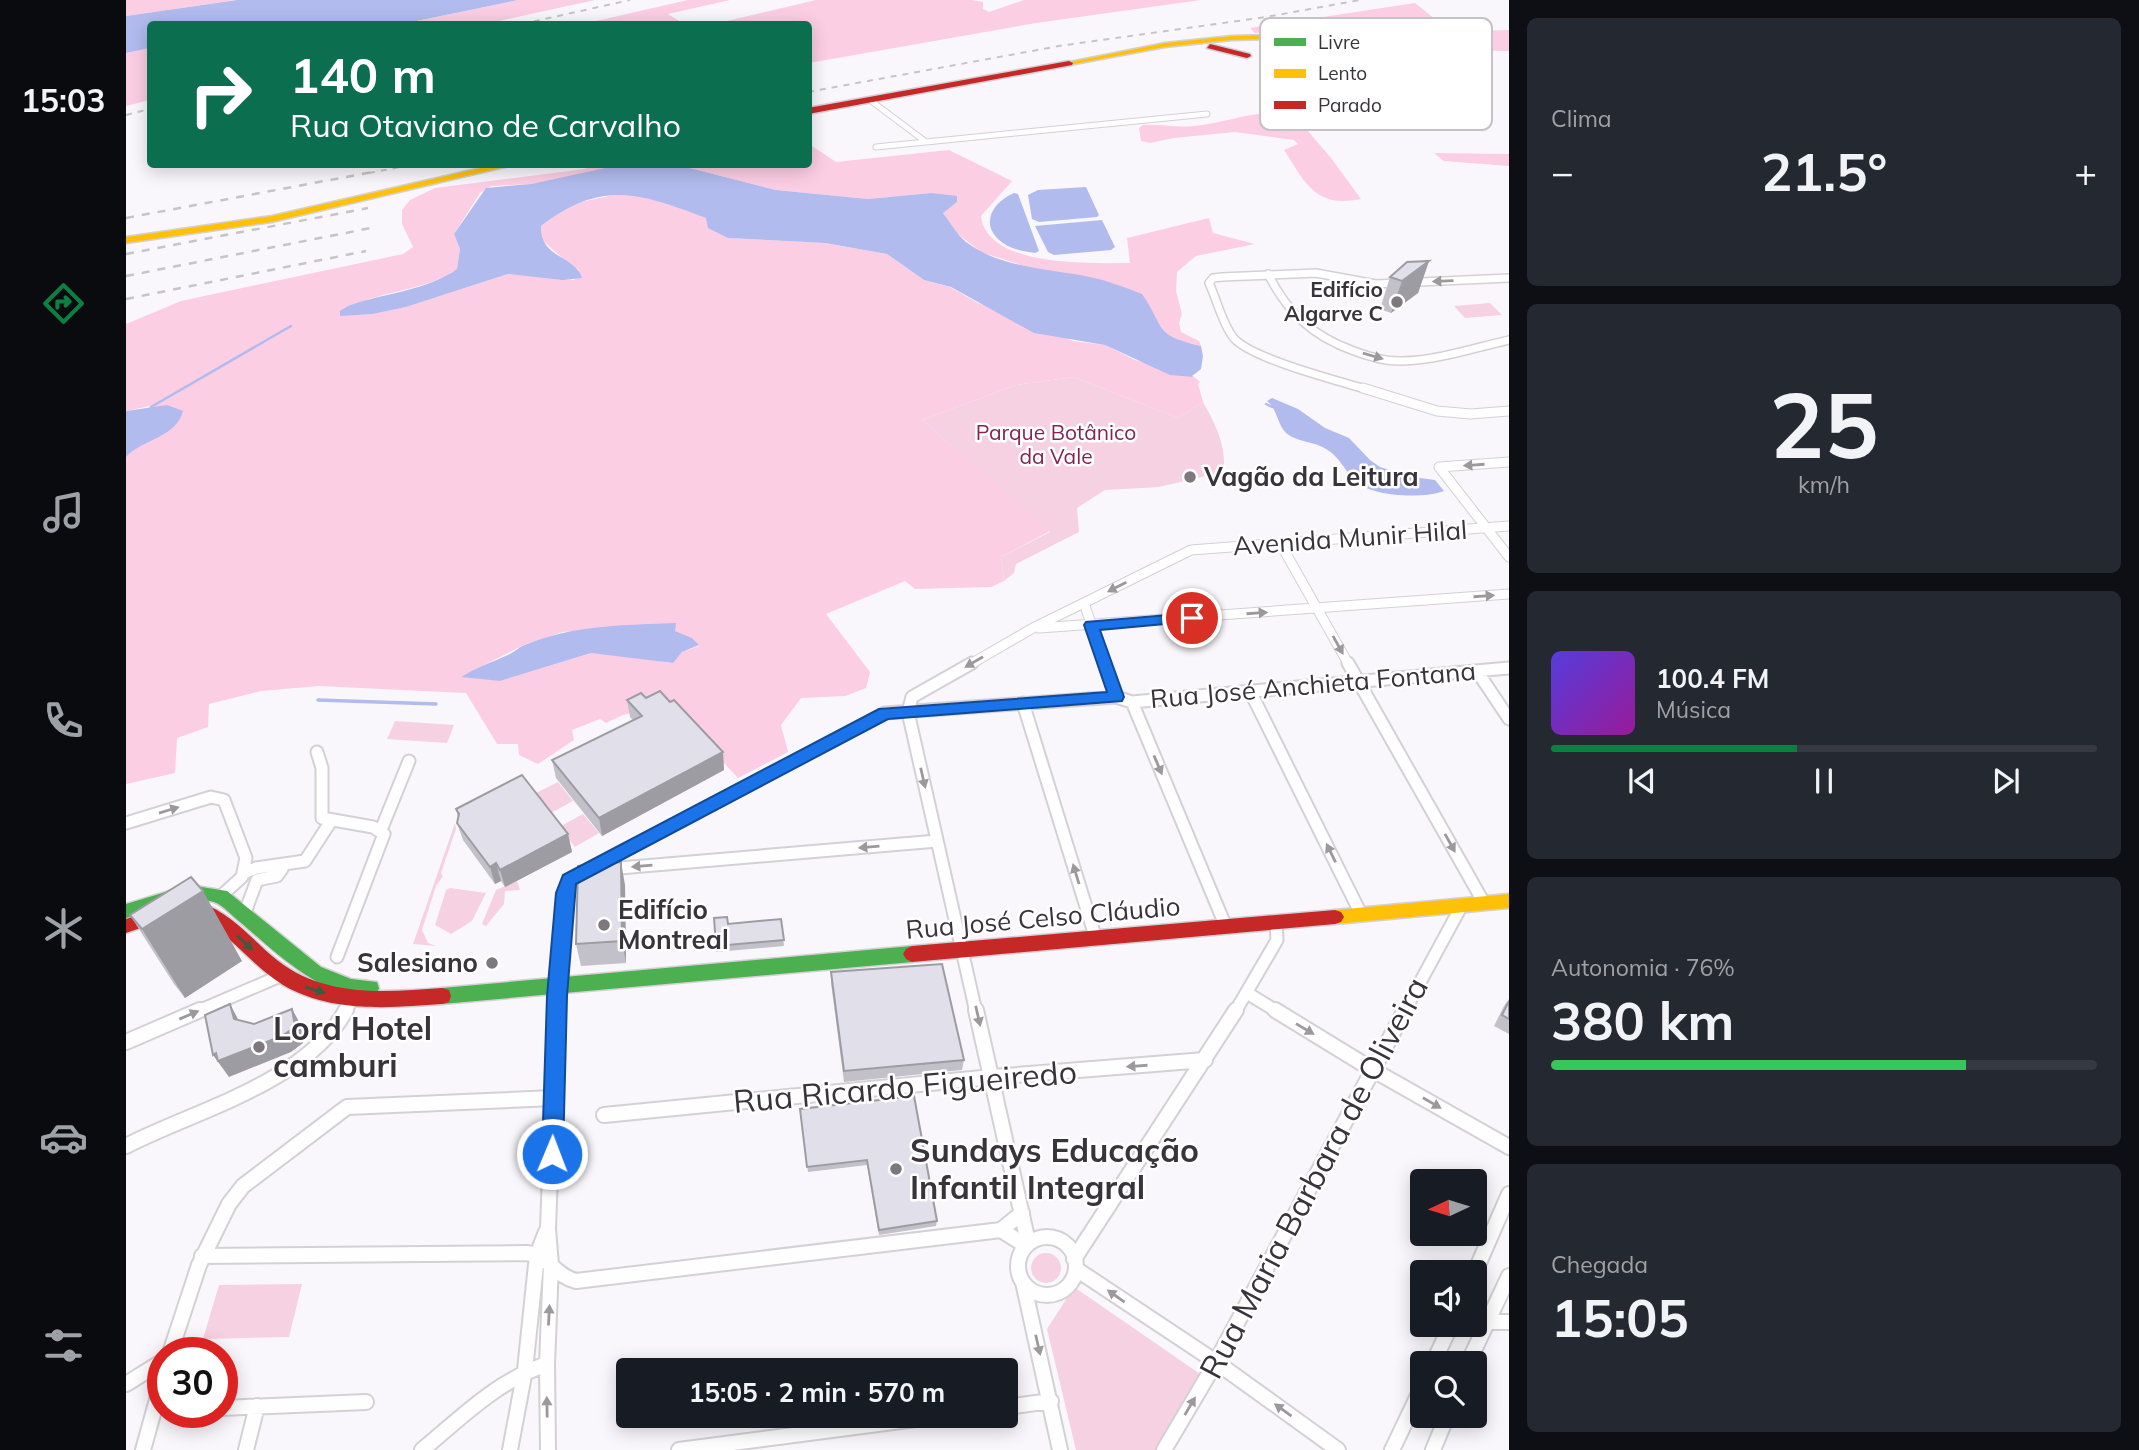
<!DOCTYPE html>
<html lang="pt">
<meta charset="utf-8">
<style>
body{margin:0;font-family:Mulish,sans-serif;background:#242831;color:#f1f3f6;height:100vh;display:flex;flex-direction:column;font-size:26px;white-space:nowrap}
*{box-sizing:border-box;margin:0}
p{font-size:23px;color:#9ea1a6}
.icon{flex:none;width:38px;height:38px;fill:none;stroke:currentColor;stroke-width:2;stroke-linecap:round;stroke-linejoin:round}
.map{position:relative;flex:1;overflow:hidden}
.sheet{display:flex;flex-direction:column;gap:18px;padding:18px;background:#0d0f14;width:630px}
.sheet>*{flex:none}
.hud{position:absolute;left:21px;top:21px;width:665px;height:147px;border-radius:7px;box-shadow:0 4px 18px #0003;background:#0b6e4f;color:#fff;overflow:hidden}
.needle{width:46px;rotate:266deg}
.tools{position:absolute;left:1284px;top:1169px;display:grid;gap:14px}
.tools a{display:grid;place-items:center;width:77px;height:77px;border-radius:7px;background:#171b24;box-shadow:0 4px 18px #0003;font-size:35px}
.speed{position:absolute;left:21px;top:1337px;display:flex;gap:14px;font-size:35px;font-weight:700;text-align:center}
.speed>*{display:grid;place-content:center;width:91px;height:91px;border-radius:50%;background:#171b24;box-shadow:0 4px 18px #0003;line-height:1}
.speed .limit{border:10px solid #d22;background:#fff;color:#111}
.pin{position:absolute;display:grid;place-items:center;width:60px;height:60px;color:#fff;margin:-30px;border:4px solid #fff;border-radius:50%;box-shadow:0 2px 7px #0007}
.me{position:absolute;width:77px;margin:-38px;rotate:1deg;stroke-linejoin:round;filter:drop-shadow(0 0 5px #0008)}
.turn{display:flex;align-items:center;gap:24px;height:147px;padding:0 28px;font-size:32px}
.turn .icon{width:91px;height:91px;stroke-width:2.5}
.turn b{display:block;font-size:49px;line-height:60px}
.big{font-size:52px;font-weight:700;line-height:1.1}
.sheet .tile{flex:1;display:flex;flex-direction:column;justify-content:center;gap:10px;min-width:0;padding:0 24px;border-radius:10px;background:#242831}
.sheet .dial{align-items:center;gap:0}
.dial b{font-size:91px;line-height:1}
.song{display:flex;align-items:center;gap:21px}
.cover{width:84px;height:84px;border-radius:10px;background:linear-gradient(135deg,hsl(250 70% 55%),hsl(300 70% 35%))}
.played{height:7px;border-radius:4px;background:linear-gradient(90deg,#0b8043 45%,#363941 45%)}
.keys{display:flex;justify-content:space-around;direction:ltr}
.heat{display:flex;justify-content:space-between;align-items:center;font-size:38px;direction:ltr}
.charge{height:10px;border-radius:5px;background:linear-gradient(90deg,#34c759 76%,#363941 0)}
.trip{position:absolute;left:490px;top:1358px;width:402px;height:70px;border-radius:7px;background:#171b24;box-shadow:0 4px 18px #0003;font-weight:700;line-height:70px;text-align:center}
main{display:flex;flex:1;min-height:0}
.tab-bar{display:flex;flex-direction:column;width:126px;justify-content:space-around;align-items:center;background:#090b0e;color:#9ea1a6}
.tab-bar .icon{width:49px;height:49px}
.tab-bar .selected{color:#0b8043}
.tab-bar b{font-size:32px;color:#f1f3f6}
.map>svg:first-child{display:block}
</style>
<main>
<nav class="tab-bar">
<b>15:03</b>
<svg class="icon selected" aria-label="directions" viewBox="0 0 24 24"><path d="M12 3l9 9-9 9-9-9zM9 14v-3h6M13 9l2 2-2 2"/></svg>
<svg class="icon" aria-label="music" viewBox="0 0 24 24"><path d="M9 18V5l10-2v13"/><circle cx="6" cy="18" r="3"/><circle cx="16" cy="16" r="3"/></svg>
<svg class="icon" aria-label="phone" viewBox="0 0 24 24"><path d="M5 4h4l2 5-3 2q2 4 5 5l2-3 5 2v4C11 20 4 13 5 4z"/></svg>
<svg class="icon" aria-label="climate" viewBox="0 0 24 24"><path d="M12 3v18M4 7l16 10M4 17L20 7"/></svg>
<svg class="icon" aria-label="car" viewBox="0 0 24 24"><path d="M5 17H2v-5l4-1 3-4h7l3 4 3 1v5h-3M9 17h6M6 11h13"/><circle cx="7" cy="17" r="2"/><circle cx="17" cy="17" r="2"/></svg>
<svg class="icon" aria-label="filters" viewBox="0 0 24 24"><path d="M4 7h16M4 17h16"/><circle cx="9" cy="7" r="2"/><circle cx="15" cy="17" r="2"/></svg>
</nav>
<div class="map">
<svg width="1383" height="1450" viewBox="0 0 1383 1450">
<rect width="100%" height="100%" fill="#f9f7fb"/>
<path fill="#f6d1e2" d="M1364,303L1376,315L1339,318L1328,306Z
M948,377L1052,418L1077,402C1088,421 1102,449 1097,472L1033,487L979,490L951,508L953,532L890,564L888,573L878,581L875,557L924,532L796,420L890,385Z
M269,721L328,725L321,743L261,739Z
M432,782L447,801L423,814L408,794Z
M457,814L473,833L449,847L433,827Z
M329,823L330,829L315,873L317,876L310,886L296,930L302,943L310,946L287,944Z
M391,881L394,890L379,891L378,904L360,926L356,924L370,890Z
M324,888L360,893L346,921L325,934L309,925L320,890Z
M905 1268a15 15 0 1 1 30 0a15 15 0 1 1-30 0Z
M176,1284L163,1337L77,1339L93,1285Z
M948,1287L1077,1376L1031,1450H950L921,1329Z"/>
<path fill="#fccee3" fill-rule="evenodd" d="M0,0H110L0,16Z
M392,0H469L359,24H276Z
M562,0H604L542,14L558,24H457Z
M690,0H846L857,2V9L863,12L898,0H1075L910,23L683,63L682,24H588Z
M1289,3L1320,28L1129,33L1124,28Z
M1383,30V51H1379C1348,50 1304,55 1278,33Z
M24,48V100L0,106V53Z
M1143,113L1169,116L1205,158L1235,199C1189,208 1180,184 1158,150L1172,144L1168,140L1109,132L1048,138L1024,143L1015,141L1013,128L1017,125C1034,124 1051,128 1067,126C1093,124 1118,114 1143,113Z
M683,144L710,162L823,150L886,181L855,216C861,268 966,263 1004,263L1001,238L1083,218L1087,233L1129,244L1070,256L1051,272L1050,291L1056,314L1053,323L1055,332L1073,341L1075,346L1044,339L1032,326L898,266L855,252L829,232L817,212L831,202L805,193L742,199L650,190L552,165L682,164Z
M1308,153L1383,154V166L1318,161Z
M468,165H498L405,184L365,186L354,193L328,234L334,249L331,269C304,288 268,290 238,301C229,304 222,310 214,315L247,314L280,307L382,274L448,280L453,270L443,264L415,239V226L445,204L488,195H512L536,201L580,218L602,238L699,243L761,254L798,280L824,287L852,303L947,341L979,345L1009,360L1068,377L1074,382L1072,384L1077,402L1052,418L948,377L890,385L796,420L924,531L875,557L878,581L865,587L789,589L779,581L700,614L744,672L740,688L719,696L675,698L655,725L662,752L612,778L544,705L497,715L480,723L474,719L446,730L448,740L412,764L393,755L392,744H371L340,693L193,686L135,691L83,704L82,727L51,738L49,773L0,784V457L24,406L0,411V324L55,301L277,254L287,247L276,224V210L284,200L309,188L459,169ZM548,623L549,631L566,638L573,646L556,652L545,663L487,654L465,653L374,681L336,676L400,644L437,632Z"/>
<path fill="#b1bbee" d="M111,0H392L276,24H24V48L0,53V16Z
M498,164L552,165L650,190L742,199L805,193L831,196V202L817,213C825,223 830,234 840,242C874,268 924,269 964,277C982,281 999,287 1016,294C1040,329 1027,335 1075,346L1077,356L1075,369L1066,376L1068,377L1044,375L979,345L908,333L825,287L798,280L761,254L699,243L602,238L582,228L580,218C514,193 476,179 415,226C413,258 450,256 456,278L437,280L382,274L280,307L247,314L214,316V311L222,306C257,293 300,291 331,269L334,249L328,234L360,188L405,184Z
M960,187L973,215L971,217L913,222L906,219L902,195L912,190Z
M888,193L892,194L913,251L909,253C899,251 886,250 877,243C853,226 865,203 888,193Z
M976,220L989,247L985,250L928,255L922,252L909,226Z
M1146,398L1172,409L1199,428L1223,438L1244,460L1254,467L1270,472H1284L1294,478L1309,480L1318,491C1297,499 1246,497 1229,481C1219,471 1213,456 1200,449C1188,441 1172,443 1160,433C1151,424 1151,408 1141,401Z
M41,405L57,411C50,438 16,439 0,457V411Z
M550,623L549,631L566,638L573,645L556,652L547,663L465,653L374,681L335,677C349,668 366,662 382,655C389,652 394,646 401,644C448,625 499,625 550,623Z"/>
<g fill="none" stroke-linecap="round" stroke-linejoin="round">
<path stroke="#b1bbee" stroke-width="2.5" d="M1140,404L1146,407
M25,407L165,326"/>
<path stroke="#b1bbee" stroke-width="3.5" d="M192,700L310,704"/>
<g stroke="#d4d1d6" stroke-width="7">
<path id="street-far4" d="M744,100L800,142L1081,114
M750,147L800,142"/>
</g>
<g stroke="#d4d1d6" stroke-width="10">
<path id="street-far3" d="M1142,274C1162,313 1186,336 1228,351C1244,357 1260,362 1276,361C1312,360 1348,348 1383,340
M1243,390C1216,382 1122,358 1107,337C1096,323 1091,300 1083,283L1087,278L1096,277L1190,273L1250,284L1383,278"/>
</g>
<g stroke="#d4d1d6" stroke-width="11">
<path id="street-far2" d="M1237,388L1311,411L1345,414L1383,411
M1313,467L1383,557
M1313,467L1383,462
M1154,543L1223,665
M958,603L979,665
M913,628L1383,594
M843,665L907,628L1065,550L1383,526"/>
</g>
<g stroke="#d4d1d6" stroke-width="15">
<path id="street-far1" d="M978,663L990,697
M1222,663L1358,903
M1351,671L1383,719
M1124,691L1235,914
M1006,702L1100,927
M897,703L970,939
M782,712L786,697L846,663
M782,712L850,1012
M191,752L196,768V818L247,827L258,834L211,957
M0,823L85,797L98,800L120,858L116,877L95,896
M255,830L283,761
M482,869L811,841
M118,873L130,868L179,861L205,821
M118,915L131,880L151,876L156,869L155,865
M1121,993L1152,1012
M70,1012L154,976
M219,1012L227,998
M430,1012L439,893L443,880L759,713L990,697L1006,702L1383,668
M1109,1012L1151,940L1150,922
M1278,1012L1336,905"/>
</g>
<g stroke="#d4d1d6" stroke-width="18">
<path id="street" d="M850,1010L902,1242
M1149,1010L1247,1070L1383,1147
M0,1042L74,1010
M478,1115L866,1077L1079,1060
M0,1146C70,1110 180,1083 220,1010
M875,1230L899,1245
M892 1266a29 29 0 1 1 58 0a29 29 0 1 1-58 0Z
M76,1256L401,1253C422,1255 429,1276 450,1281L875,1230L896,1213
M948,1259L1110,1010
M950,1269L1090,1362L1212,1450
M1349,1272L1383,1194
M897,1282L934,1450
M1349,1316L1360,1322H1383
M44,1353L73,1265L103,1204L117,1186L221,1107L428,1098
M1307,1363L1325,1325
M1342,1363L1383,1276
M0,1384L37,1361
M880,1407L925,1401
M96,1408L240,1402
M17,1450L37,1378
M120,1450L131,1406
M296,1450C336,1417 371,1381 421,1364
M384,1450L399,1370L411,1255L420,1232
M422,1450L421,1364L425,1265L422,1229L430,1010
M553,1450L813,1416
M1038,1450L1090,1362L1279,1010
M1266,1450L1297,1385
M1307,1450L1321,1416"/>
</g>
<g stroke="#d4d1d6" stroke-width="3">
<path id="fast" d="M63,885L101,891L195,967L225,979L251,982L253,988L251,994C206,1009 145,948 114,922C106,916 97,905 88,902C59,894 28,910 0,918V904Z
M786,946L792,949L795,954L792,959L786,962L316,1004L309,1002L307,996L309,990L316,988Z"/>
</g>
<g stroke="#d4d1d6" stroke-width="3">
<path id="slow" d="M1181,34L1184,38L1106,40L1039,47L943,65L939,63L1039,43L1106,36Z
M372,164H391L146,222L0,243V237L146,216Z
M1383,894V908L1209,924L1203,922L1200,917L1203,912L1209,910Z"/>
</g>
<g stroke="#d4d1d6" stroke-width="3">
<path id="jam" d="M1084,44L1124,54L1125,56L1121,58L1081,48Z
M943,61L947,63L946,65L682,114V108Z
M75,903C106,913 127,941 151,960C199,998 259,992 316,988L323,990L325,996L323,1002L316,1004C263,1008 205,1013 157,985C137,973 121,955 104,940C93,930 72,922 66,910L69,905Z
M29,909L35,911L38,916L35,921L0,933V919Z
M1209,910L1215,912L1218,917L1215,922L1209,924L786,962L780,959L777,954L780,949L786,946Z"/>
</g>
<use href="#street-far4" stroke="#fefefe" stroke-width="5"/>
<use href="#street-far3" stroke="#fefefe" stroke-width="7"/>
<use href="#street-far2" stroke="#fefefe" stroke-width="9"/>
<use href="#street-far1" stroke="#fefefe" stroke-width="11"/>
<use href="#street" stroke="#fefefe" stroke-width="14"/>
<use href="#fast" fill="#4caf50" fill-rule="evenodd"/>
<use href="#slow" fill="#ffc107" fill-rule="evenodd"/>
<use href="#jam" fill="#c62828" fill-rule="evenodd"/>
<path stroke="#c5c5c5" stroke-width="2" stroke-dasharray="6 6" stroke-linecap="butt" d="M396,24L504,0
M682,92L933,46L1140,17L1234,0
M0,115L24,109
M243,173L290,164"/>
<path stroke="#c5c5c5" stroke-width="2.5" stroke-dasharray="8 8" stroke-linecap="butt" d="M0,218L252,171
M0,254L242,208
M0,276L250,227
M0,299L240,251"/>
</g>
<path fill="#c2c0c8" d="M1303,261L1292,293L1265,313L1254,309L1264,277Z
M520,698L544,702L597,752L598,770L476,836L430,778L426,760L507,720L504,717L501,700Z
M330,809L442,834L446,852L379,887L375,881L369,884L337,840L331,823L332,818Z
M499,885L500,963L455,966L450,944Z
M4,915L116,961L59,998L48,984Z
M588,918L602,924L655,919L658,946L590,952Z
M705,972L838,1060L836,1070L718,1082L705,983Z
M1383,999V1034L1368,1026L1378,1006Z
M788,1096L811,1221L810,1226L753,1235L741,1165L682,1172L674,1109Z"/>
<path fill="#9e9ca3" d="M1303,261L1292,293L1265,313L1276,281Z
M597,752L598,770L476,836L473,818Z
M442,834L446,852L379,887L374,870Z
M495,862L499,885L500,963L496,941Z
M370,863L375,881L369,884L364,867Z
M77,891L116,961L59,998L16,929Z
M104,1004L113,1021L108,1019Z
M166,1009L175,1025L177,1043L165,1052L103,1077L87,1055Z"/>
<path fill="#e1dfe9" stroke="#9e9ca3" stroke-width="2" d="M1303,261L1276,281L1264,277L1281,262Z
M534,691L544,702L548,700L597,752L473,818L426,760L516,716L501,700L515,693L520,698Z
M396,775L442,834L374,870L370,863L364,867L331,823L333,814L330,809Z
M495,862L496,941L450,944L452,866Z
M65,877L77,891L16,929L4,915Z
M601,917L602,924L655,919L658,940L590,946L588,918Z
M816,964L838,1060L718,1071L705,972Z
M1383,1001V1019L1376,1015Z
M104,1004L108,1019L128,1024L166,1009L169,1027L156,1036L92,1061L90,1053L87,1055L79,1015Z
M788,1096L811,1221L753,1230L741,1160L681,1167L674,1109Z"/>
<defs><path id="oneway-solid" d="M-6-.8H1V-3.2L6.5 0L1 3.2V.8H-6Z" transform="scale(1.75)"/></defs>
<g fill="#9c999c">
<use href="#oneway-solid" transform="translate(1317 281) rotate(178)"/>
<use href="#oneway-solid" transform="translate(1247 356) rotate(16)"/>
<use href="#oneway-solid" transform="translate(1348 465) rotate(176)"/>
<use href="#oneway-solid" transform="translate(991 587) rotate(153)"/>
<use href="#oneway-solid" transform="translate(1358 596) rotate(-4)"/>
<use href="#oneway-solid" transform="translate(1131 613) rotate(-4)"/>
<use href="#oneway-solid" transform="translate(1212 645) rotate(61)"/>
<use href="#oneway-solid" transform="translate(848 662) rotate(150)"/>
<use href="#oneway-solid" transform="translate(1032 765) rotate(67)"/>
<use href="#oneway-solid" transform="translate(797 778) rotate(77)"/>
<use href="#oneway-solid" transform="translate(43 810) rotate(-17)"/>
<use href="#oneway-solid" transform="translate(1324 843) rotate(61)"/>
<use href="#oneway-solid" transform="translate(743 847) rotate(175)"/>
<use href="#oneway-solid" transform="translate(1205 853) rotate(-116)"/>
<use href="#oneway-solid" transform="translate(516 866) rotate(175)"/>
<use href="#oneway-solid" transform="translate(950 874) rotate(-107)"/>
<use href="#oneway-solid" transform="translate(63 1015) rotate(-23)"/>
<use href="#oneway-solid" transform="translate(852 1016) rotate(77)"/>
<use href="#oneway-solid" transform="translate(1179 1029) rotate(31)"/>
<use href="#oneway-solid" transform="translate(1011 1066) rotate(176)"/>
<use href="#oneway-solid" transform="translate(1306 1103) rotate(30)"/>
<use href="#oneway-solid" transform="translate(990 1296) rotate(-145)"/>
<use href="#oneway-solid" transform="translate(423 1315) rotate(-87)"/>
<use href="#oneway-solid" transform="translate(912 1345) rotate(77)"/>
<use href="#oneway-solid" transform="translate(1064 1406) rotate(-60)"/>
<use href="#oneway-solid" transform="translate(421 1407) rotate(-91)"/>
<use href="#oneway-solid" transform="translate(1157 1410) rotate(-144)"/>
</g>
<g fill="#3f5941">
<use href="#oneway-solid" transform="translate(119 943) rotate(43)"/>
<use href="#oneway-solid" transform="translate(189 990) rotate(17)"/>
</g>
<path fill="#1a73e8" stroke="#114b97" stroke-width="2" d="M1066,613L1073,618L1071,621L974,630L998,697L996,701L762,719L450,884L441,996L437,1154L434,1161L426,1164L419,1161L416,1154L421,996L430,893L437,875L753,709L981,692L958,625L960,622Z"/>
<g fill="#7c787e" stroke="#fff" stroke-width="2.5">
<circle cx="1271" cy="302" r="7"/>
<circle cx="1064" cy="477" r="7"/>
<circle cx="478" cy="925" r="7"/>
<circle cx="366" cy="963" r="7"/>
<circle cx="133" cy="1047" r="7"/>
<circle cx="770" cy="1169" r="7"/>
</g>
<g text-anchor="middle" stroke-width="5" stroke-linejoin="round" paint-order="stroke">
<g font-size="21" font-weight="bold" fill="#39343b" stroke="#fff" text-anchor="end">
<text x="1257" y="297">Edifício<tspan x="1257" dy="24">Algarve C</tspan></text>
</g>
<g font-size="21" fill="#822555" stroke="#fff">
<text x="930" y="440">Parque Botânico<tspan x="930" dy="24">da Vale</tspan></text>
</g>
<g font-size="26" font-weight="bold" fill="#39343b" stroke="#fff" text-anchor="start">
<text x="1078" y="486">Vagão da Leitura</text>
<text x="492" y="919">Edifício<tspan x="492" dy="30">Montreal</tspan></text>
<text x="352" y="972" text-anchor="end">Salesiano</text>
</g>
<g font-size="26" fill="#39343b" stroke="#fff">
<text transform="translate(1224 538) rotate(-4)" y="9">Avenida Munir Hilal</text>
<text transform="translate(1187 685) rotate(-5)" y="9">Rua José Anchieta Fontana</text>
<text transform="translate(917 918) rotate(-5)" y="9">Rua José Celso Cláudio</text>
</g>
<g font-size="32" font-weight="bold" fill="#39343b" stroke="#fff" text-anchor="start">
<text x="147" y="1040">Lord Hotel<tspan x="147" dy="37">camburi</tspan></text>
<text x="784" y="1162">Sundays Educação<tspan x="784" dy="37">Infantil Integral</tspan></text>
</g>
<g font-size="32" fill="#39343b" stroke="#fff">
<text transform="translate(779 1087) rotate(-5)" y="11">Rua Ricardo Figueiredo</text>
<text transform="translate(1188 1178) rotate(-62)" y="11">Rua Maria Barbara de Oliveira</text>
</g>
</g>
<rect x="1134" y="18" width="232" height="112" rx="10" fill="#fff" stroke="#c4c2c4" stroke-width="2"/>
<rect x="1148" y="38" width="32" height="8" fill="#4caf50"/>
<rect x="1148" y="69" width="32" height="9" fill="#ffc107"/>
<rect x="1148" y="101" width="32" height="8" fill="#c62828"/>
<g font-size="19" fill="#39343b">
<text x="1192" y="49">Livre</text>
<text x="1192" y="80">Lento</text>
<text x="1192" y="112">Parado</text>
</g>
</svg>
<div class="tools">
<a><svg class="needle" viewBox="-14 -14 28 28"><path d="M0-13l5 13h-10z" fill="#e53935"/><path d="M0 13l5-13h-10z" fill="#9ea1a6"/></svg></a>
<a><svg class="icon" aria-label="sound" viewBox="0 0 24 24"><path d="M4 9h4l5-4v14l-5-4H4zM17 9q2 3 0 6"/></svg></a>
<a><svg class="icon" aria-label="search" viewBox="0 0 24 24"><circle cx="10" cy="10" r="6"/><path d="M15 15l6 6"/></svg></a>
</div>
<div class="speed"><div class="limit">30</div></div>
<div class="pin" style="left:1066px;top:618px;background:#d93025"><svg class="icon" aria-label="arrive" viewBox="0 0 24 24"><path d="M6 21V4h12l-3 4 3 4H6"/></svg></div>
<svg class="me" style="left:426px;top:1154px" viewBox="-20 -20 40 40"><circle r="17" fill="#1a73e8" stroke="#fff" stroke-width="3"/><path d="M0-11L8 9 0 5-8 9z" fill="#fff"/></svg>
<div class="trip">15:05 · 2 min · 570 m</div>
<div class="hud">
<div class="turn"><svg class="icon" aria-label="right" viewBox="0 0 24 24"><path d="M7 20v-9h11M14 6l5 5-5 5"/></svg><div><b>140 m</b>Rua Otaviano de Carvalho</div></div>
</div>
</div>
<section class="sheet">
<div class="tile"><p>Clima</p>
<div class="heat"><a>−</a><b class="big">21.5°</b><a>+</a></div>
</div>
<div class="tile dial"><b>25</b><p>km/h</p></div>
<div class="tile">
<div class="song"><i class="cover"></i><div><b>100.4 FM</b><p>Música</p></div></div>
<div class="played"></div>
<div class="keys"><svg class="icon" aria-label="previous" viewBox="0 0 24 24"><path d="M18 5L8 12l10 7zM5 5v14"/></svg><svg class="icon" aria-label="pause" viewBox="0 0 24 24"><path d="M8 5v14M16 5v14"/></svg><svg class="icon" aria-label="next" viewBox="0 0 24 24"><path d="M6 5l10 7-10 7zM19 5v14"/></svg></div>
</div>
<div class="tile"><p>Autonomia · 76%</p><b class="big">380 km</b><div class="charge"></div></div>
<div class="tile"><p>Chegada</p><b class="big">15:05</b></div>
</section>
</main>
